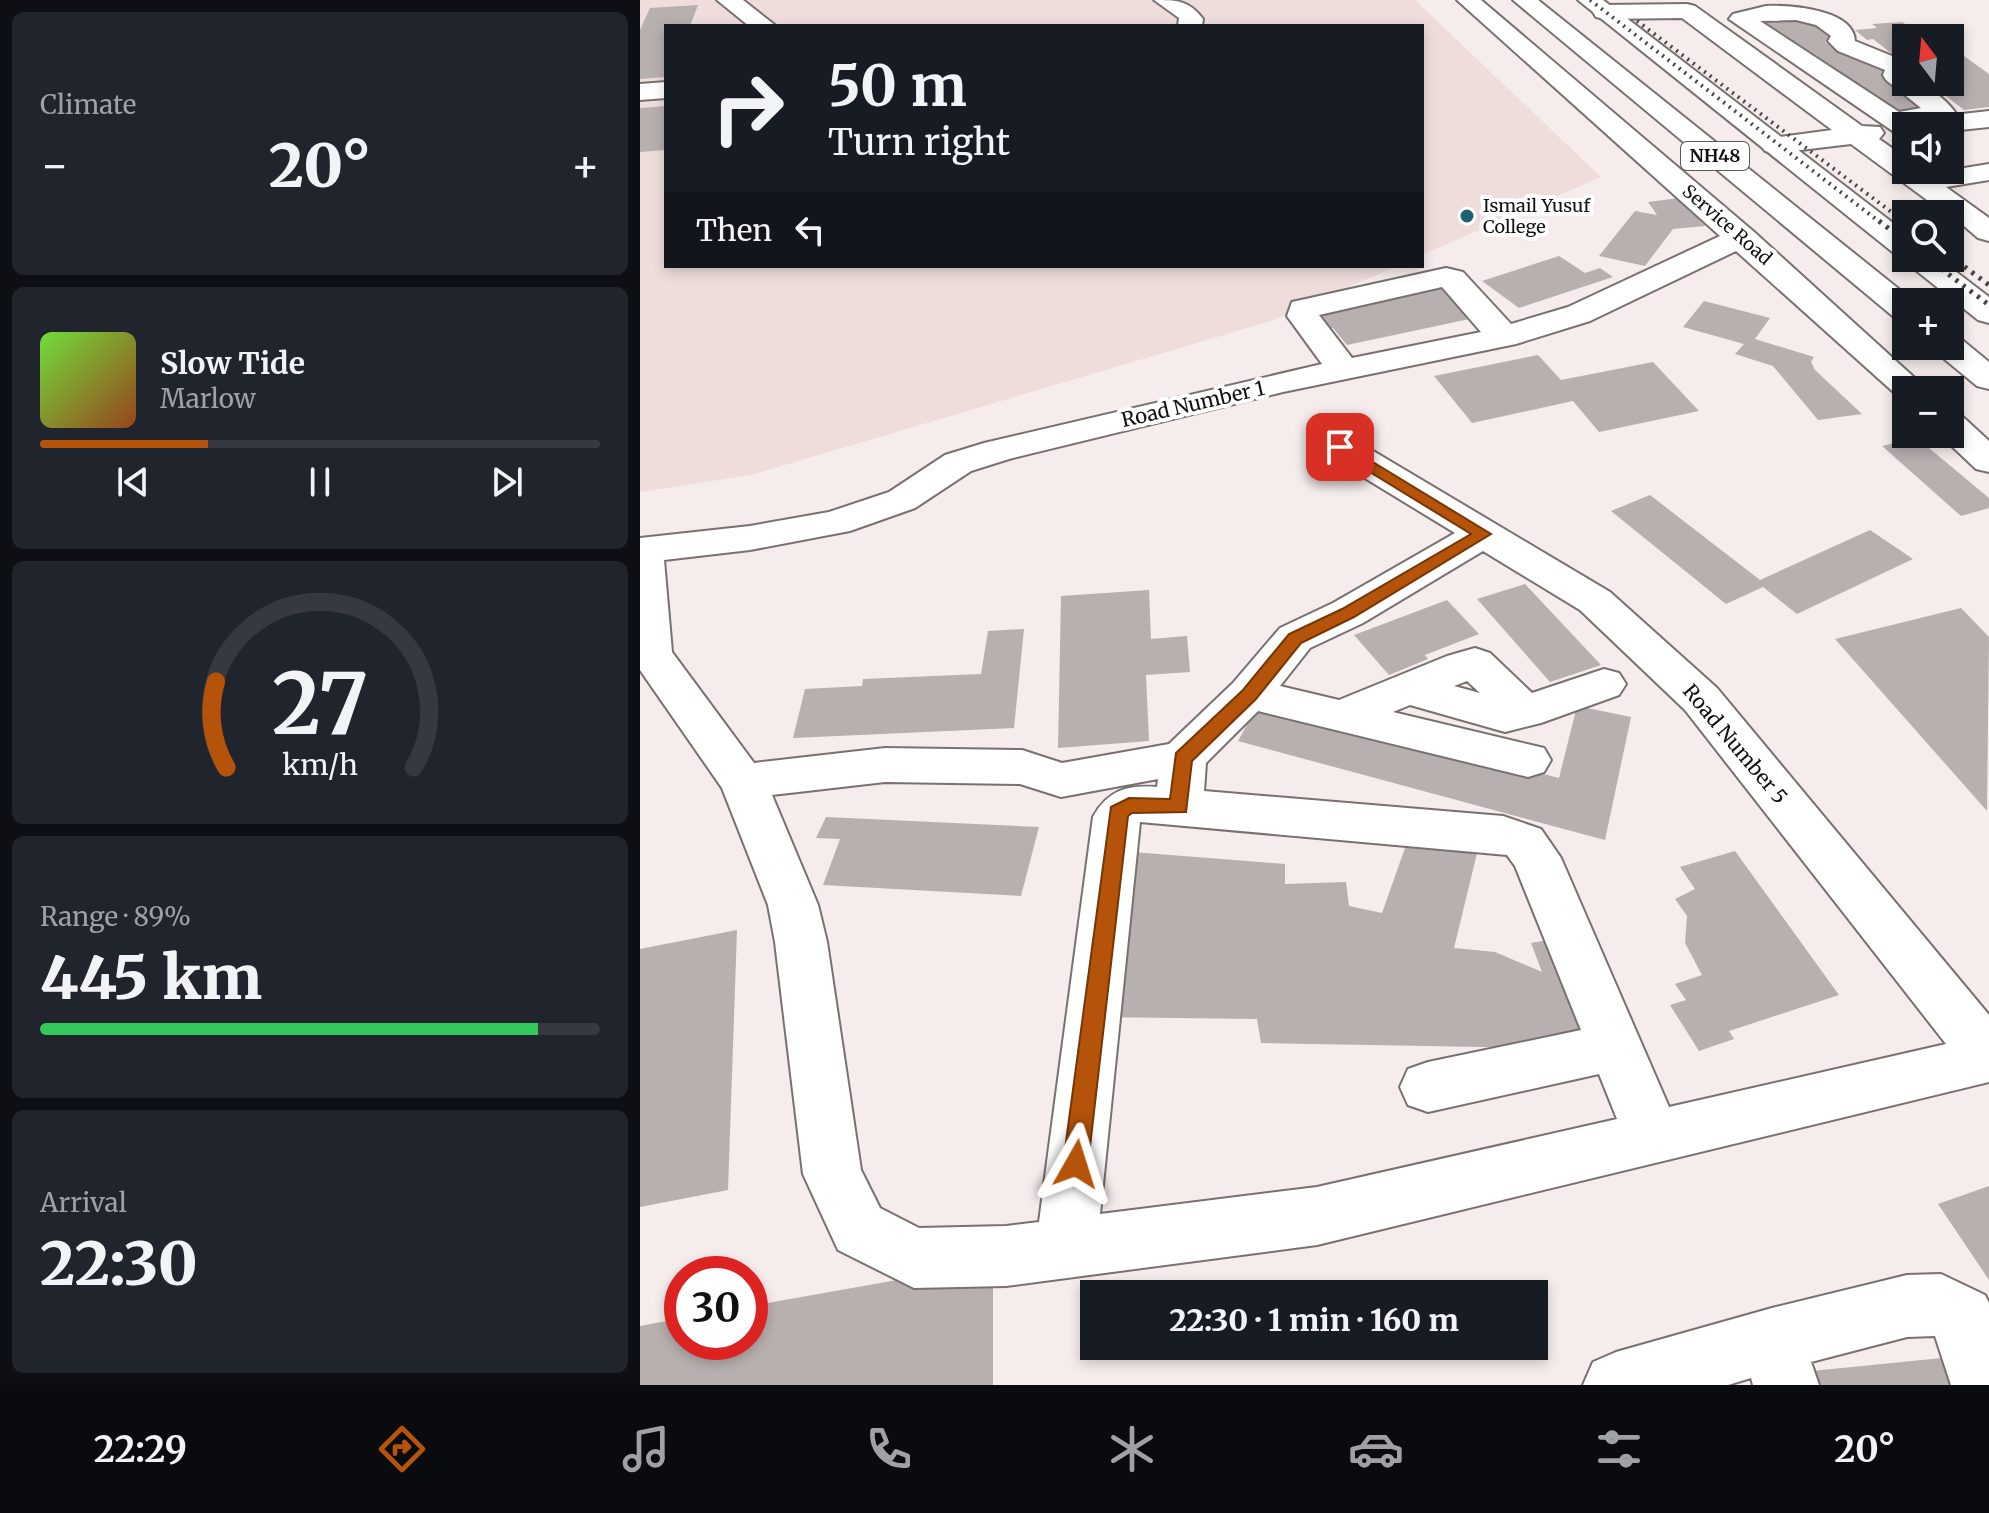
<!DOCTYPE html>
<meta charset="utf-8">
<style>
body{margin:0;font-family:Merriweather,serif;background:#20242c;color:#f1f3f6;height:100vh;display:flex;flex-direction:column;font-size:30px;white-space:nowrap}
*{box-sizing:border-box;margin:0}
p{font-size:26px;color:#9ea1a6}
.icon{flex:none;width:44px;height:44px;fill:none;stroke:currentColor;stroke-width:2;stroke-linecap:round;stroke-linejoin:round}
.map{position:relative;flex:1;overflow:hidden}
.panel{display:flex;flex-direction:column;gap:12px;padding:12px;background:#0d0f14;width:640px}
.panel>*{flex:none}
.hud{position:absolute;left:24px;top:24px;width:760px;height:244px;border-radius:0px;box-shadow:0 4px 12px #0003;background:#171b24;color:#f1f3f6;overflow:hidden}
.needle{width:52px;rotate:344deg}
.controls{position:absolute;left:1252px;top:24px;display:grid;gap:16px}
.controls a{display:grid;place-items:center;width:72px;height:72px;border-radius:0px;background:#171b24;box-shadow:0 4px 12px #0003;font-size:40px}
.speed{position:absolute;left:24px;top:1256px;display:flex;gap:16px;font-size:40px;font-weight:700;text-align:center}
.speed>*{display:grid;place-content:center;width:104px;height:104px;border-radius:50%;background:#171b24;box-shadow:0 4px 12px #0003;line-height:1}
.speed .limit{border:12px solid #d22;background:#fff;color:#111}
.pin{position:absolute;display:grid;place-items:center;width:68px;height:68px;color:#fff;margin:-34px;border-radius:16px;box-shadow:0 4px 12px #0006}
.me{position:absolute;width:88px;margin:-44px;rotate:6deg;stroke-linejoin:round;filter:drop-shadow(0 0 6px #0008)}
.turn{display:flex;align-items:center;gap:28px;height:168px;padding:0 32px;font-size:36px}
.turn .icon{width:104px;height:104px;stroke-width:2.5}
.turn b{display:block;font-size:56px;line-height:68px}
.then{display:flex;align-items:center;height:76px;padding:0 32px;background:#0003;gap:16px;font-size:30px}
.big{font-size:60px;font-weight:800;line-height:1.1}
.panel .card{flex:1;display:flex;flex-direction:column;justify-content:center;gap:12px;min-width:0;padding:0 28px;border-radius:12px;background:#20242c}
.panel .dial{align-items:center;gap:0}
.dial svg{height:208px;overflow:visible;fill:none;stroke:#363941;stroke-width:7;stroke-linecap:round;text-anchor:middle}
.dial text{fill:#f1f3f6;stroke:none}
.song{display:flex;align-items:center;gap:24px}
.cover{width:96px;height:96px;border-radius:12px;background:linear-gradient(135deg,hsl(100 70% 55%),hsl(20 70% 35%))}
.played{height:8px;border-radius:4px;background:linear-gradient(90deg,#b45309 30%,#363941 30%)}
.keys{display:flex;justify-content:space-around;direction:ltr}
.heat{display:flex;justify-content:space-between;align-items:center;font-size:44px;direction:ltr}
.charge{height:12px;border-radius:6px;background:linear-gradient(90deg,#34c759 89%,#363941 0)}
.trip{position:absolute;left:440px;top:1280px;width:468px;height:80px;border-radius:0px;background:#171b24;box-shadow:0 4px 12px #0003;font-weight:800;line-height:80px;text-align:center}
.tabs{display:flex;height:128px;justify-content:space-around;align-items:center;background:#090b0e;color:#9ea1a6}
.tabs .icon{width:56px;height:56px}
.tabs .active{color:#b45309}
.tabs b{font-size:36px;color:#f1f3f6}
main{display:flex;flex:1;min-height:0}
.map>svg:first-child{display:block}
</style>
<main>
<section class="panel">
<div class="card"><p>Climate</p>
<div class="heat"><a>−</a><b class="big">20°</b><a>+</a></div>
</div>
<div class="card">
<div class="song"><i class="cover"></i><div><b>Slow Tide</b><p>Marlow</p></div></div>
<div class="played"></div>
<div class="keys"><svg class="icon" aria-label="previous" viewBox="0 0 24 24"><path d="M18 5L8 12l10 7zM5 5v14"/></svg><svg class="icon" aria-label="pause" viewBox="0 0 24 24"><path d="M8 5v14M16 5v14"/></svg><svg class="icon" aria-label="next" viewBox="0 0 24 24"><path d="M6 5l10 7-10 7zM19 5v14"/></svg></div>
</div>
<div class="card dial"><svg viewBox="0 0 100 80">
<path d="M14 69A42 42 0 1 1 86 69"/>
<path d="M14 69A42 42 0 0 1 10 36" stroke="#b45309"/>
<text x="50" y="56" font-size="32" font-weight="700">27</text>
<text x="50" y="72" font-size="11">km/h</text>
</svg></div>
<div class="card"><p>Range · 89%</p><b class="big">445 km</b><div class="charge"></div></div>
<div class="card"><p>Arrival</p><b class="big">22:30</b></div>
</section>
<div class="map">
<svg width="1349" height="1385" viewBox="0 0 1349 1385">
<rect width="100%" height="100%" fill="#f5eceb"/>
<path fill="#efdddc" d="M0,0H775L961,177L782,255V26H26V266H757L631,321L111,475L0,492Z"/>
<path fill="#b8afaf" d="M58,5L50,26H26V77L0,79V30L10,8Z
M1152,14L1165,23L1180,21L1195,31L1185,42L1201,53L1211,52L1255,70L1241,72L1272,91L1261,92L1291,112L1257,117L1111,20Z
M1262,22L1270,27L1282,26L1299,38H1266V65L1233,39L1227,40L1215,30L1237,28L1232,24Z
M1310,46L1349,74V107L1324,110L1288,82H1310Z
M26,106V150L0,152V108Z
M1039,198L1065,226L1033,229L1005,266L959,256L995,211L1017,215L1008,202Z
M919,256L945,273L960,268L973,277L879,308L842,281Z
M805,282L839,317L707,345L693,328L680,331L671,319L684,316L677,308Z
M1064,301L1130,318L1115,339L1174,357L1171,362L1175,370L1222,414L1178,420L1133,366L1095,354L1104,344L1043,327Z
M898,355L921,380L1013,362L1059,411L959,432L933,401L832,423L794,376Z
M1277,438L1349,498V508L1321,516L1242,446Z
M1010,495L1120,580L1230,530L1273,559L1157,614L1123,587L1086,604L971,511Z
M885,584L961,665L910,682L837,599Z
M509,590L511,639L547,636L550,672L506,675L509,741L418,748L421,596Z
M807,600L839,634L785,655L788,659L749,675L714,635Z
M1321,608L1349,637L1347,811L1195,639Z
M384,629L374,728L153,738L165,689L222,686L223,679L341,674L348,631Z
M620,701L919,778L937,706L991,717L965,840L598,741Z
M186,817L399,827L381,896L183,885L200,839L176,838Z
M771,831L838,849L814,948L855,952L902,972L891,943L921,938L963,1049L621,1043L617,1019L456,1017L480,851L645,864V884L706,882L709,906L742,913Z
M1095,851L1199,995L1089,1031L1094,1039L1059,1051L1030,1005L1046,1000L1035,984L1062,975L1045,943L1047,916L1035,899L1055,889L1040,867Z
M97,930L88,1190L0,1207V949Z
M1349,1186V1280L1298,1204Z
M353,1263V1385H0V1326L42,1318V1342H110V1306Z
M1302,1358L1313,1385H1166L1162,1372Z"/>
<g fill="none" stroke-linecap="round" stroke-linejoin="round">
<g stroke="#787170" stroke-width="4">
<path id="minor" d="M77,0H103L136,26H109Z
M514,0C536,0 549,0 563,19L562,26H538L539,18Z
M817,0H841L1113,231L1288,390H1266V399L1259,397L1096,251L950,321L876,344L643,392L369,459L331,471L275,508L210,531L110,550L24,560L32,652L114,763L245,748L382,750L422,763L529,744L593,683L640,628L693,603L815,533L687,455L682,447L687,439L700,436L713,439L970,592L1077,688L1349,1015V1082L677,1245L366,1286L274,1288L198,1250L163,1174L135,942L128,905L82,788L0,670V538L110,526L189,512L249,492L305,455L344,443L682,364L647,316L652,302L806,268L823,272L871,324L928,307L1080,236ZM802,287L841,332L712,358L679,315ZM843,551L940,610L1045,710L1306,1044L1029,1107L921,858L901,829L863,816L564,791L566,763L618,711L888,777L904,772L911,760L904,748L753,712L770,705L865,732L901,723L979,695L986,684L979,673L964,669L892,693L850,653L835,648L807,656L699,700L640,686L670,648L723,623ZM827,681L840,693L814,686ZM518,779L517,787C487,785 468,790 453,817L399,1222L366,1226L279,1228L240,1208L221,1170L187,942L178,905L132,795L245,782L380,784L421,797ZM500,822L867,855L875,866L941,1030L788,1062L768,1069L760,1087L768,1105L788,1112L959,1074L977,1119L677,1187L460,1214Z
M1047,4L1055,6L1222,126L1240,127L1244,133L1239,139L1266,158V170H1282L1287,174L1349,164V180L1306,187L1349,218V241L1338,238L1310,214H1306L1211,144L1135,153L1125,151L1121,145L1125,139L1192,130L1042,18L964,19L956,17L953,12L956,7L964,5Z
M1126,6C1150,5 1214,9 1215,41L1262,60L1266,63V82C1284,82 1304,97 1315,112L1313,115L1349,111V127L1310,131V126H1266V136L1257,134L1089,19L1093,14ZM1156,20L1176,25L1191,36L1188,41L1198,51L1245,70L1243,75L1246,80L1281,108L1259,112L1120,21Z
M26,82V98L0,100V84Z
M1310,414L1323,417L1349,441V472L1336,469L1299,434H1310Z
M1301,1274L1345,1295L1349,1303V1385H1311L1295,1336L1267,1337L1171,1362L1179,1385H1113L1111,1378L1088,1385H943L953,1362L976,1352L1132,1308L1267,1275Z"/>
</g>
<g stroke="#787170" stroke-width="4">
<path id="highway" d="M873,0H898L1275,302H1266V321L1255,318Z
M938,0H963L1266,233V258H1298L1349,297V323L1338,320L1268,264L1265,257L1255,254Z
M1310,336L1321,339L1349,362V389L1337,386L1297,353L1292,346H1310Z"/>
</g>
<use href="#minor" fill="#fff" fill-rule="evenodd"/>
<use href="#highway" fill="#fff" fill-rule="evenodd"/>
<path stroke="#4a4646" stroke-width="4" stroke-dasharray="2 5" stroke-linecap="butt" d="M950,0L1241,223
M997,21L1266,223"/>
<path stroke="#4a4646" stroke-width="5" stroke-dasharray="3 6" stroke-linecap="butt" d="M1239,221L1266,242
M1264,221L1266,223
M1310,256L1349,285
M1287,258L1349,305"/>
</g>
<path fill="#b45309" stroke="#753606" stroke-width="2" d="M700,442L851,534L714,617L661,643L616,699L552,761L546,812L492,813L488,816L448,1164L444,1172L436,1175L427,1172L423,1164L471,807L489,798L530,799L536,753L603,690L649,634L702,609L831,534L694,450V444Z"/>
<circle fill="#1a6471" stroke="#fff" stroke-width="3" cx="827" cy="216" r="8"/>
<g text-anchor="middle" stroke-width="8" stroke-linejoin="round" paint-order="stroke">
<rect fill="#fff" stroke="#5a5858" stroke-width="2" x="1041" y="142" width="68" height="28" rx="6"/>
<g font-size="18" font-weight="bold" fill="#131010">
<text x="1075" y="162">NH48</text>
</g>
<g font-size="18" fill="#131010" stroke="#fff" text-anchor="start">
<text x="843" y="212">Ismail Yusuf<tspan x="843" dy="21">College</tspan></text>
</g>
<g font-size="18" fill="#131010" stroke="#fff">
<text transform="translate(1087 225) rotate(41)" y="6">Service Road</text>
</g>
<g font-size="20" fill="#131010" stroke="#fff">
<text transform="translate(553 404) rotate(-13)" y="7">Road Number 1</text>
<text transform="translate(1095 744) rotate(50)" y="7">Road Number 5</text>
</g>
</g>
</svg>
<div class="controls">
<a><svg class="needle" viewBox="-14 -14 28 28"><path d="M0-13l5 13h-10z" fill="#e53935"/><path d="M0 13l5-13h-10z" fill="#9ea1a6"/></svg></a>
<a><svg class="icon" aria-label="sound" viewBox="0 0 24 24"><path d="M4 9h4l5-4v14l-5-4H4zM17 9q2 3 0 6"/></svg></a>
<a><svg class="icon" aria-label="search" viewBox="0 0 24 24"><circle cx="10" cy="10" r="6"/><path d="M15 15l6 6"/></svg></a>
<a>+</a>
<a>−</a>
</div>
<div class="speed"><div class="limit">30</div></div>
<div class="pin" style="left:700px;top:447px;background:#d93025"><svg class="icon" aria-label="arrive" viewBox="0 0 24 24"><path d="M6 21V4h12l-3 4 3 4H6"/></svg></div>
<svg class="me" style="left:436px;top:1164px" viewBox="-20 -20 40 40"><path d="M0-17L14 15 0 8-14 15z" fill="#b45309" stroke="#fff" stroke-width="4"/></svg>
<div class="trip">22:30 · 1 min · 160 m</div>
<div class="hud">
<div class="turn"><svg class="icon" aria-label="right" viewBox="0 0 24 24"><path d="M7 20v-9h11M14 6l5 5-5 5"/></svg><div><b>50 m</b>Turn right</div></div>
<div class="then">Then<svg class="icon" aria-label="left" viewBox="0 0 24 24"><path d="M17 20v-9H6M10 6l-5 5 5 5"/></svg></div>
</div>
</div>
</main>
<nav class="tabs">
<b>22:29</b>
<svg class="icon active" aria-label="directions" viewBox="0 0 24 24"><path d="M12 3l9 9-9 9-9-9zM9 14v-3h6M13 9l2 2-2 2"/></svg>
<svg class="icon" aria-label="music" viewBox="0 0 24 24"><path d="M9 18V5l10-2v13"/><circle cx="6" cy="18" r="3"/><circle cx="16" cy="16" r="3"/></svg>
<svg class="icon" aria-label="phone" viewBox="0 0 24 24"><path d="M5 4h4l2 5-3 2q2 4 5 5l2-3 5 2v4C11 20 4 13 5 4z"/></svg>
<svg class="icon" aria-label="climate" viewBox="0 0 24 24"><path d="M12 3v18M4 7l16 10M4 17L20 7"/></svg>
<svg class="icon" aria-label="car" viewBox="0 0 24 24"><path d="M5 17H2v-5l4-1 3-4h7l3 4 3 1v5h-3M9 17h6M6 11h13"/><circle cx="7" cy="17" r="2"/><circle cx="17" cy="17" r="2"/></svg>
<svg class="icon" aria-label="filters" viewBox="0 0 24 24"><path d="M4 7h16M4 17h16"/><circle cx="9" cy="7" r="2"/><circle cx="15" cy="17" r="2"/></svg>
<b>20°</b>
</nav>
